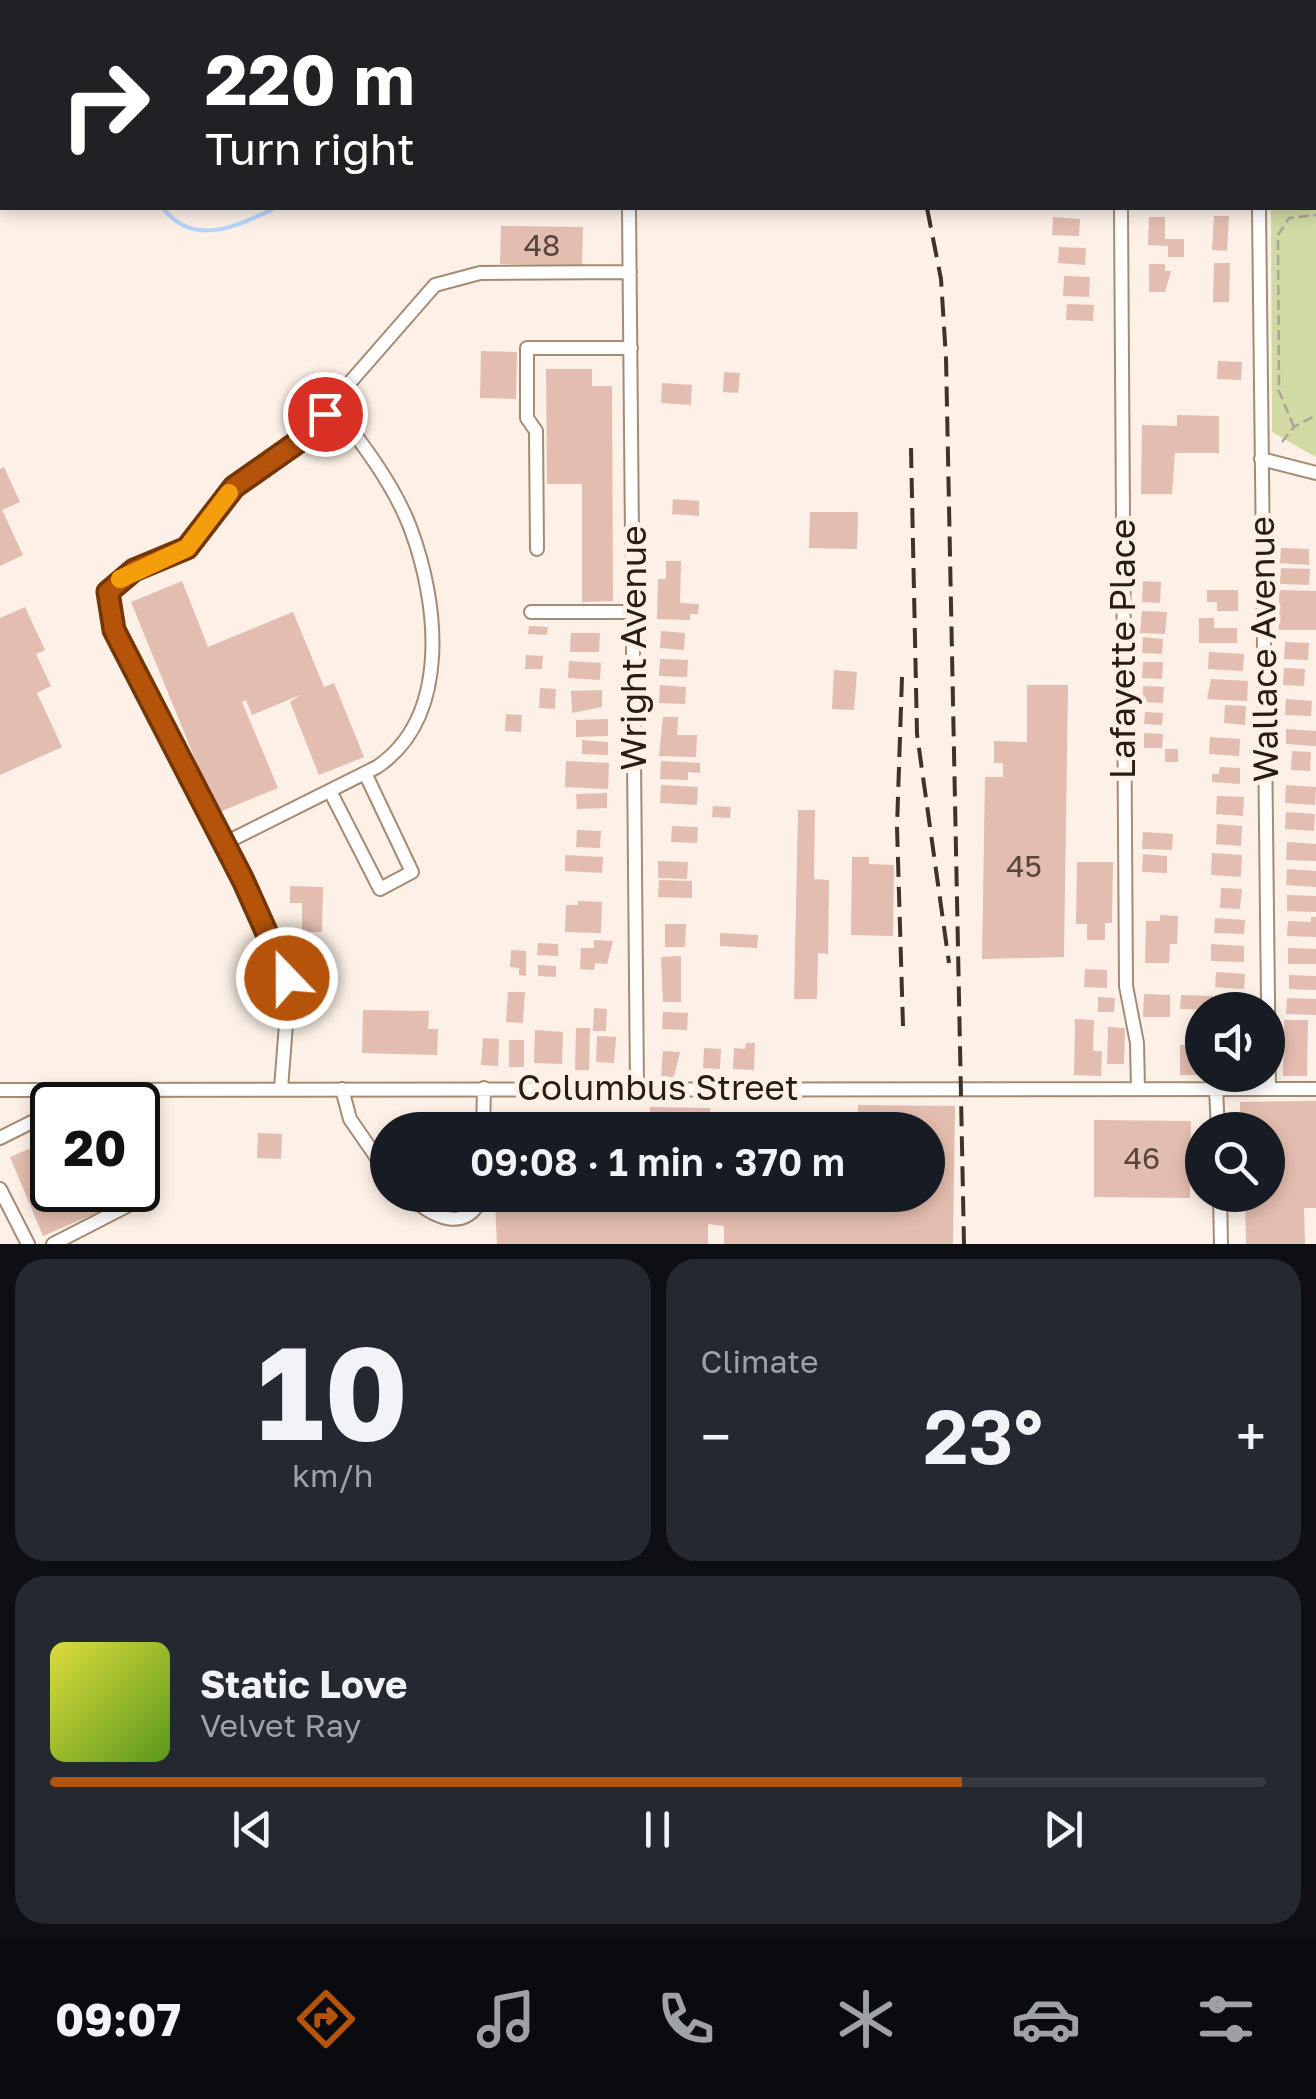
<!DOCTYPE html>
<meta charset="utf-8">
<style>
body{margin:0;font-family:"Golos Text",sans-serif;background:#242831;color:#f1f3f6;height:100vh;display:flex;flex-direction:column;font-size:38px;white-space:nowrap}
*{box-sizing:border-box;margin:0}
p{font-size:32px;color:#9ea1a6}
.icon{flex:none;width:55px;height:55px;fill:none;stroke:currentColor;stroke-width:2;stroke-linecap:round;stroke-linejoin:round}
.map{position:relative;height:1244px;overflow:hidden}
.panel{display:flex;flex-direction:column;gap:15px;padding:15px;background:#0d0f14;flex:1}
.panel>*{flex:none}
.top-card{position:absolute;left:0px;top:0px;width:1318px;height:210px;box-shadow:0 5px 15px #0003;background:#202124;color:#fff;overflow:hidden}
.tools{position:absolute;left:1185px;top:992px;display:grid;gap:20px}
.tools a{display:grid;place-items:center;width:100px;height:100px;border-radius:50%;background:#171b24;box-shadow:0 5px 15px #0003;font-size:50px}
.speed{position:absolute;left:30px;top:1082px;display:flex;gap:20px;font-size:50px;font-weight:700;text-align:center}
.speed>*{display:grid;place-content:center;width:130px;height:130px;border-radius:50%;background:#171b24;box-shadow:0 5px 15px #0003;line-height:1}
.speed .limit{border:5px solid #111;border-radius:15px;background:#fff;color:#111}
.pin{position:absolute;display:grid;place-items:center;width:85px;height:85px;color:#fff;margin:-42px;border:5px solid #fff;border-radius:50%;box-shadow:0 2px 10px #0007}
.me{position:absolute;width:110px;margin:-55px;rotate:338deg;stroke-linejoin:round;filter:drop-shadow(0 0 8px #0008)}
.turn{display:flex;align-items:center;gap:35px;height:210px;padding:0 40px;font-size:45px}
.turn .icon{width:130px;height:130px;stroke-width:2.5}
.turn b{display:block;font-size:70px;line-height:85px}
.big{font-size:75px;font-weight:600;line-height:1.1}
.panel .tile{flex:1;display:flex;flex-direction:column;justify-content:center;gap:15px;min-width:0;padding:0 35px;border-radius:30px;background:#242831}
.panel .dial{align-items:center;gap:0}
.dial b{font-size:130px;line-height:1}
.song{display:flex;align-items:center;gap:30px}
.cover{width:120px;height:120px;border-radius:15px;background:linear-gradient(135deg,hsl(60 70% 55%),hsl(90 70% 35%))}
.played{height:10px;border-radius:5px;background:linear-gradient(90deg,#b45309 75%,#363941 75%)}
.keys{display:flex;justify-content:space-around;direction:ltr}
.heat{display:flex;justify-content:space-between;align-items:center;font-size:55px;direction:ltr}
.panel .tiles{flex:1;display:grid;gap:15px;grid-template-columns:1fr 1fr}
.tile:last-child{grid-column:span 2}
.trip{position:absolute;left:370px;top:1112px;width:575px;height:100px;border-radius:50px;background:#171b24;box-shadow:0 5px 15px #0003;font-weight:600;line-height:100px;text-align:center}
.tab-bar{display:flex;height:160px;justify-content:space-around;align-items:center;background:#090b0e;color:#9ea1a6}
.tab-bar .icon{width:70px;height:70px}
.tab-bar .current{color:#b45309}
.tab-bar b{font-size:45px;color:#f1f3f6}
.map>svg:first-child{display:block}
</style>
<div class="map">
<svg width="1316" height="1244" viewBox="0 0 1316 1244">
<rect width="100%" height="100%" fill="#fdf1e7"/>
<path fill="#d1daa3" d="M1316,207V457L1272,432L1271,208Z"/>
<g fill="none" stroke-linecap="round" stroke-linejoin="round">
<path stroke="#b8d4fc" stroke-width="4" d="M682,2L684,0
M0,125L2,126
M163,208C193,248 238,226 275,208"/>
</g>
<path fill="#e3bdaf" d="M1214,216H1229L1227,251L1212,250Z
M1053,217L1080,219L1079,236L1052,235Z
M1149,217H1165V239H1184V257H1168V246L1148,245Z
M501,226L583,227L582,266L500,264Z
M1059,247L1086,248L1085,265L1058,263Z
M1214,263H1230L1229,302H1213Z
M1149,264H1165V271H1171L1165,292H1149Z
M1064,276L1090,277L1089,297L1063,296Z
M1067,304L1094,305L1093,321L1066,320Z
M481,351L517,352L516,399L480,398Z
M1218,361L1242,362L1241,380L1217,379Z
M546,369H592V386H612L613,601L582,602V484H547Z
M724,372L740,373L738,393L723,392Z
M662,383L692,385L691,405L661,403Z
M1177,415L1219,416V453H1175L1172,494H1141L1142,425L1177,426Z
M4,467L20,502L2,510L23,555L0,566V469Z
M673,499L699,501V516L672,514Z
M810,512H858L857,549L809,548Z
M1281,548L1309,549V565L1280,563Z
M666,561H681L680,603L699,604L698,614H690V620L657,619L658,579H666Z
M1281,568L1310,569L1309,585L1280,584Z
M182,581L208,647L293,612L324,687L334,683L364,757L319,775L290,702L300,695L252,715L246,700L242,702L278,788L217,813L131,602Z
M1143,581L1161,582L1160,603L1142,602Z
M1207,590H1238V611H1217V602H1207Z
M1279,590L1316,591V630H1279Z
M25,607L45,650L36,654L51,686L37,693L62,747L0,775V618Z
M1142,611L1167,612L1165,634L1140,633Z
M1199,618H1214V628H1237V643H1199Z
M529,626L548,627L547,635L528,634Z
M661,631L685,633L684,650L660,648Z
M571,633H600L599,652H570Z
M1143,637L1163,639L1162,654L1142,653Z
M1285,642L1309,643L1308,660L1284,659Z
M1209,652L1244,654L1243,671L1208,669Z
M526,655L543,656L542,669H525Z
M660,659L688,660L687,677L659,676Z
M569,661L601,663L600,680L568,678Z
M1143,662H1163L1162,679L1142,678Z
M1284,668L1305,669L1304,686L1283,685Z
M834,670L857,672L854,710L832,709Z
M1211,679L1248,681L1247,701L1207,699Z
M660,685L686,687L685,704L659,703Z
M1027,685H1068L1064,957L982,959L985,777H1003V763H994V741L1027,742Z
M1143,686L1164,687L1163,703L1142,702Z
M540,688L556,689L555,709L539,708Z
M602,690V707L572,713L571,691Z
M1286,699L1312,701L1311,716L1285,715Z
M1225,705L1246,706L1245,725L1224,723Z
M1145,712L1163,713L1162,725L1144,724Z
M506,714L522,715L521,732L505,731Z
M663,717H678L677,735H697L696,757L659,756Z
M608,719V736L576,737V720Z
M1286,729L1316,731V746L1286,744Z
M1144,733L1163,734L1162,748H1144Z
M1210,737L1240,739L1239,756L1209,754Z
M582,740L608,742V755L582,754Z
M1165,749H1178V762H1165Z
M1292,751L1311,752L1310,771L1291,770Z
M566,761L609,763L608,789L565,787Z
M661,761L700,763V773L688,772V780L660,779Z
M1220,767L1240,768V784L1212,782V774H1219Z
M661,785L698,787L697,805L660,803Z
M1286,785L1316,787L1315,805L1285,803Z
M607,793V808L577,809L576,794Z
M1217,796L1244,797L1243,816L1216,814Z
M713,806L731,807L730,818L712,817Z
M798,810H815L814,879L829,880L828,954L818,953L817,999H794Z
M1286,812L1315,814L1314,831L1285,829Z
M1217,824L1242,826L1241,846L1216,844Z
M672,826L698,827L697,843L671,842Z
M577,830L601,831L600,848L576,847Z
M1143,832L1173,834L1172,850L1142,849Z
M1287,842L1316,844V861L1286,860Z
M1212,853L1242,855L1241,877L1211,875Z
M1143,854L1167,856V873L1142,872Z
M565,855L603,857L602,873L565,871Z
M852,857H869V864L894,865L893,936L851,935Z
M658,861L688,862L687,879L658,878Z
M1077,862H1113L1112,923H1105V940H1087V924H1076Z
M1287,869L1316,871V887L1286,885Z
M659,880L692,881V898L658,897Z
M290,886L323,887L322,932H302V903H290Z
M1221,888L1242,889L1240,909L1220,908Z
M1287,895L1316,896V912L1287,911Z
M578,901L602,902L601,933L565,932L566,905H578Z
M1160,915L1178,916L1177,944H1170L1169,963H1145L1146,921H1160Z
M1311,917H1316V937L1287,936L1288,921L1311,922Z
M1215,918L1245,920L1244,934L1214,933Z
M665,924H686L685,947H665Z
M720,933L758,935L757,948L720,946Z
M594,940L613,941L607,964L595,963L594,970L580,969L581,948H594Z
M538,943L558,944V956L537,955Z
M1211,944L1244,946V962L1211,961Z
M1288,948L1316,949V964H1288Z
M511,950L526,951V976L519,975V968L510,967Z
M681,956V1002H663L661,957Z
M538,965L556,966V977L538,976Z
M1085,969L1107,970V988L1084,987Z
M1216,972L1245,974L1244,989L1215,987Z
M1289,975L1316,976V990L1289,989Z
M508,992H525L523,1023L506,1022Z
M1144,994L1170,995V1017H1143Z
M1181,995L1213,996V1010L1180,1009Z
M1098,997L1115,998L1114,1012H1098Z
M1287,998L1316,999V1015L1286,1014Z
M1217,1002H1248V1010H1217Z
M594,1008L607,1009L606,1031H593Z
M363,1010L429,1011L428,1029H438L437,1055L362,1053Z
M663,1012L688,1013L687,1030L662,1029Z
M1075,1019L1094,1020L1093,1051H1102L1101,1076L1074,1075Z
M1284,1020H1308L1307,1076H1283Z
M1108,1027L1125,1028L1124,1064H1107Z
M576,1028H590L589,1070H575Z
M535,1030L563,1032L562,1064L534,1063Z
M597,1036L616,1037L614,1063L596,1062Z
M483,1038L499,1039L498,1066L481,1065Z
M509,1040H524V1067H509Z
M746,1043H755L754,1070L733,1069L734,1048L745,1049Z
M1180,1045H1201V1075H1180Z
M704,1048L721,1049L720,1069L703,1068Z
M663,1051L680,1052L674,1077H661Z
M1316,1101V1208H1304L1305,1244H1246L1245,1200H1268V1130H1240V1102Z
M858,1105L955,1106L953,1244H724V1226L708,1224V1244H497L495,1205L648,1208L649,1195H727V1206L866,1208V1195H928V1130H858Z
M650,1107L710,1108V1130H650Z
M1094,1120L1191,1121L1190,1198L1094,1197Z
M258,1133L282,1134L281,1159L257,1158Z
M52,1139V1190H92L101,1211L43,1236L10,1157Z"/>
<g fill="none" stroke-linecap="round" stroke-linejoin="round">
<g stroke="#a68b73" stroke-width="16">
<path id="minor" d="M627,0V2
M919,0V2
M980,0V2
M221,2H224
M0,40H2
M1315,74H1316
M1315,88L1316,86
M629,208L637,1088
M1121,208L1126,986L1137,1043L1138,1089
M1259,208L1269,1089
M1261,459L1316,473
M537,549L536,431L527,418V348H631
M531,612H633
M330,791L380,889L412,872L365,773
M225,843L377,767C452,716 438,601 410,527C393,483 361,442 332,404
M281,1089L288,998L283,964L114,629L108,592L134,571L187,548L233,487L298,442L435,285L480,273L630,272
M342,1089L350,1119L388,1174
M1216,1089L1218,1130
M0,1090L1316,1089
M483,1122H632V1130
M483,1130L484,1088
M0,1138L52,1112
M0,1189L28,1244
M409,1195C430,1217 469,1235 482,1195
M1220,1195L1221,1244
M53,1244L127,1206L119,1190"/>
</g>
<path stroke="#afa399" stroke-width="2.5" stroke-dasharray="10 5" stroke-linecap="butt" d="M1294,427L1279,391L1278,235L1289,218L1316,215
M1282,442L1294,427L1316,415"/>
<use href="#minor" stroke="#fff" stroke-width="12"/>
<path stroke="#3e3329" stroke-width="4" stroke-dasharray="20 10" stroke-linecap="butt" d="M927,208L941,279L946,358L964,1244
M911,448L917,734L949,963
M902,677L897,827L903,1026"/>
</g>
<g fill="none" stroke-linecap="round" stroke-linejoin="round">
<g stroke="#753606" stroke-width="25">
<path id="route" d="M287,978L243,880L114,630L108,592L134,570L187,548L234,487L298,442L325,414"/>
</g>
<use href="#route" stroke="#b45309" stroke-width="18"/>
<path stroke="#f59e0b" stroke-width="18" d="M120,579L187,548L229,493"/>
</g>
<g text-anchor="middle" stroke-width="10" stroke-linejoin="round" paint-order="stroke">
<g font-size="30" fill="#57453b">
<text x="542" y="256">48</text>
<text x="1024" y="877">45</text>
<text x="1142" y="1169">46</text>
</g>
<g font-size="35" fill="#281d14" stroke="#fdf1e7">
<text transform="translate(634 648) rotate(-90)" y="12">Wright Avenue</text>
<text transform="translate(1123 649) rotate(-90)" y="12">Lafayette Place</text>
<text transform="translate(1264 649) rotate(-91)" y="12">Wallace Avenue</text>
<text x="658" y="1100">Columbus Street</text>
</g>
</g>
</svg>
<div class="tools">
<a><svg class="icon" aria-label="sound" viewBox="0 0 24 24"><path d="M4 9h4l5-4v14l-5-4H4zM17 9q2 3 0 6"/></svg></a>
<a><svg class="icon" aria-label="search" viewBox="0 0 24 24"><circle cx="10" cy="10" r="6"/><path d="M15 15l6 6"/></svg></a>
</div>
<div class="speed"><div class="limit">20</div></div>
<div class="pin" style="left:325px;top:414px;background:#d93025"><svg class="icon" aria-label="arrive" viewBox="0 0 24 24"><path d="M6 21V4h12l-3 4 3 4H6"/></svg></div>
<svg class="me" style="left:287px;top:978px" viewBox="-20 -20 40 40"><circle r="17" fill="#b45309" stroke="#fff" stroke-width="3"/><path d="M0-11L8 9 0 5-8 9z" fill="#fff"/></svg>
<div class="trip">09:08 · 1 min · 370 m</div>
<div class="top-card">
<div class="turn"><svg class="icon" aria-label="right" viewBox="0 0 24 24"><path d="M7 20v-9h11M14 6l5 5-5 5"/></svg><div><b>220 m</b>Turn right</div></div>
</div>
</div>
<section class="panel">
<div class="tiles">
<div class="tile dial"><b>10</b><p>km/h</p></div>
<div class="tile"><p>Climate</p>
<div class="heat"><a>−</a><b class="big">23°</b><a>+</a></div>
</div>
<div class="tile">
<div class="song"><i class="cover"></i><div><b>Static Love</b><p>Velvet Ray</p></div></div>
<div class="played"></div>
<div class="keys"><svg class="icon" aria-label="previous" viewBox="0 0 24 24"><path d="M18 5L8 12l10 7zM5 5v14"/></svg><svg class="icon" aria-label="pause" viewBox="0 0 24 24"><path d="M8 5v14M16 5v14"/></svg><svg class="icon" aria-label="next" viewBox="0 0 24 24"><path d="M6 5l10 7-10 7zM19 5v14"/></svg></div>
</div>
</div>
</section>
<nav class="tab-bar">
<b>09:07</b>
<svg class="icon current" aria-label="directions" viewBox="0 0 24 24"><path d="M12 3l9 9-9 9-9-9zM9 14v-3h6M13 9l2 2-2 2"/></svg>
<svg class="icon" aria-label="music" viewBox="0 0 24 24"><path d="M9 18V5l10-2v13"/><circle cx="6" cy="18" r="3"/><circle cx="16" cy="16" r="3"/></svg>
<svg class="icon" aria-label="phone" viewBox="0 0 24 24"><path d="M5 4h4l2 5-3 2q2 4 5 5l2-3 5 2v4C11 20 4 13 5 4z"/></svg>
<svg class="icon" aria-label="climate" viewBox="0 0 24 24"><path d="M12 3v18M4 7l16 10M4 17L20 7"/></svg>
<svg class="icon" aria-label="car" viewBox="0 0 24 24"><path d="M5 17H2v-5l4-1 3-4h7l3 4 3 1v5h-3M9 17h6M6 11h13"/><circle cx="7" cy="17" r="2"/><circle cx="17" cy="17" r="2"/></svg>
<svg class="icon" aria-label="filters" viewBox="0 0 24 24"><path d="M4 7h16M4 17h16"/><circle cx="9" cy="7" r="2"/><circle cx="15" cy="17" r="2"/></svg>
</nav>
